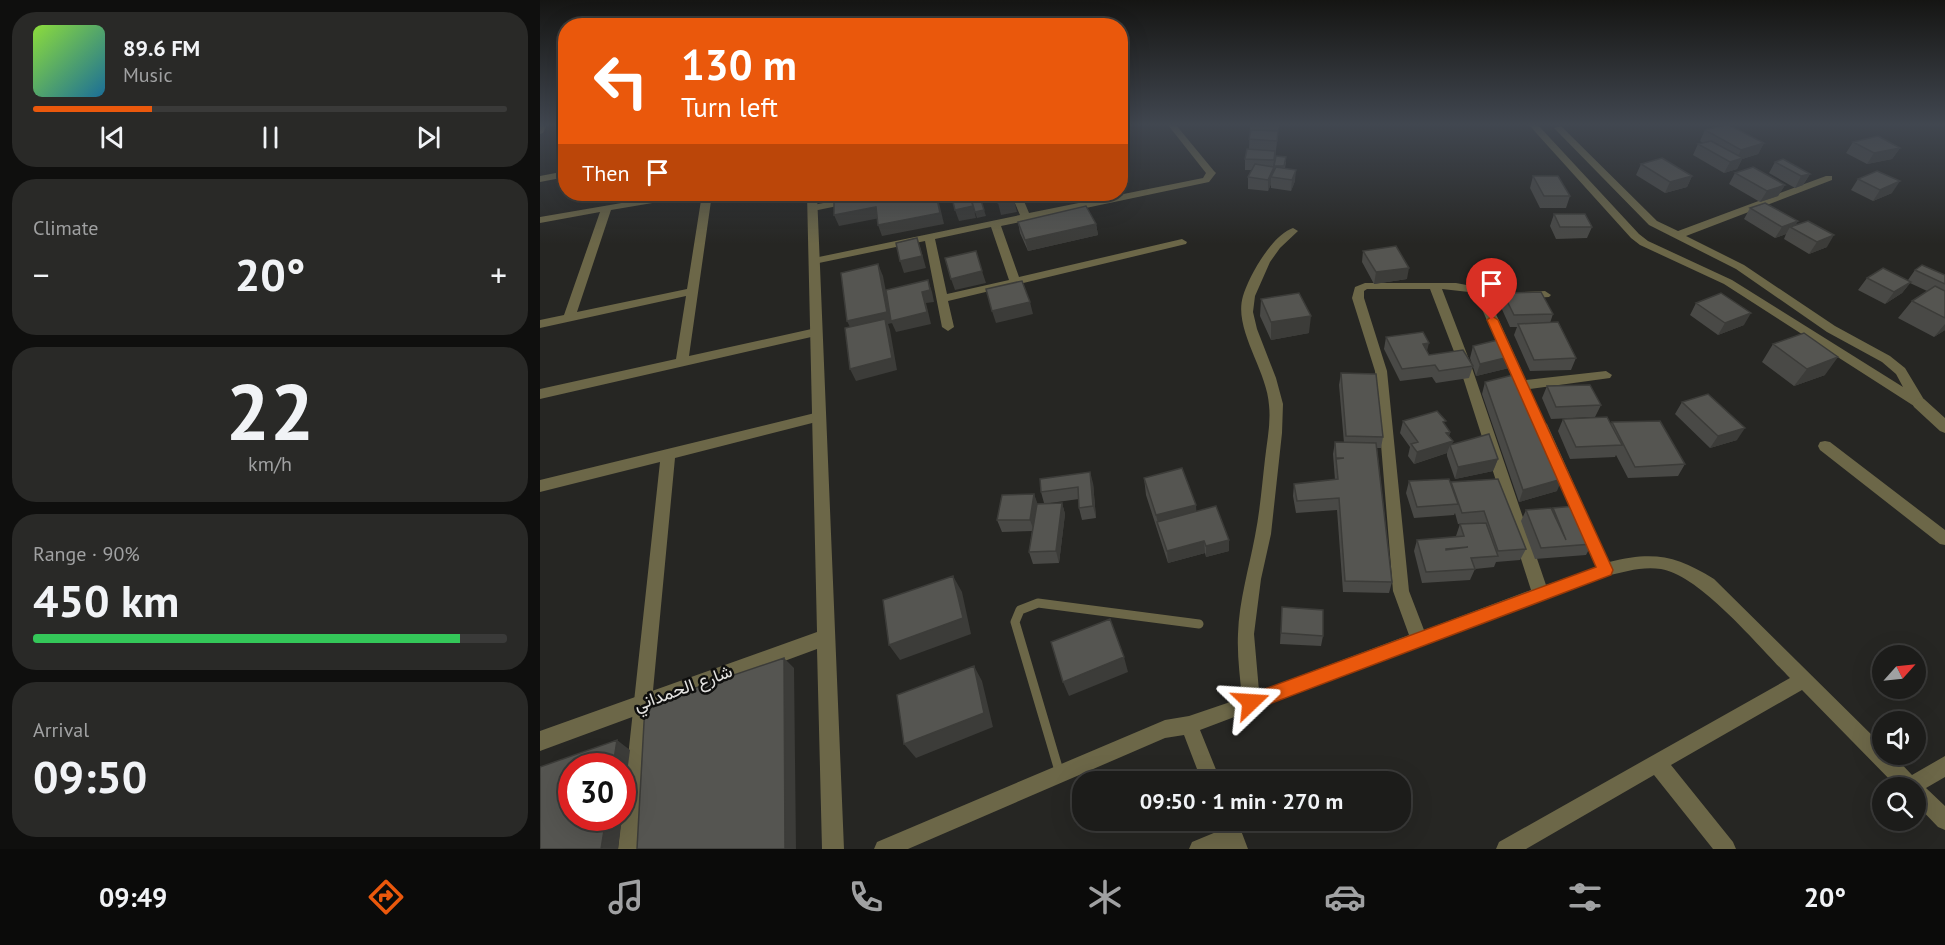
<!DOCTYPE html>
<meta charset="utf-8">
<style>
body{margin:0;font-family:"PT Sans",Vazirmatn,sans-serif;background:#292927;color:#f1f3f6;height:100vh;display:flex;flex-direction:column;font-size:22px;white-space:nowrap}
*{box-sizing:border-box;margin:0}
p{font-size:20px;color:#a0a1a2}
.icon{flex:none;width:33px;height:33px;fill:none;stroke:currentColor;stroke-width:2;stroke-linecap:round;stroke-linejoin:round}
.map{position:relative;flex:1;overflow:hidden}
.sheet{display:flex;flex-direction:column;gap:12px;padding:12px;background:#0f0f0e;width:540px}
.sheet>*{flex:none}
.guide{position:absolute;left:18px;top:18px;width:570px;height:183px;border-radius:24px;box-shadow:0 6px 24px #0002,0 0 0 2px #3a3a39;background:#ea580c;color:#fff;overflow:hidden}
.needle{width:39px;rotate:63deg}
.tools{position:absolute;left:1332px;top:645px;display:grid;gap:12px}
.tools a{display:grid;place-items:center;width:54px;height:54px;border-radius:50%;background:#1c1c1a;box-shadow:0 6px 24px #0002,0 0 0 2px #3a3a39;font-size:30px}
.speed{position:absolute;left:18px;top:753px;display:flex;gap:12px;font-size:30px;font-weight:700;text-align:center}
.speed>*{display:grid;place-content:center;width:78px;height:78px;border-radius:50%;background:#1c1c1a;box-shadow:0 6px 24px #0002,0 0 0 2px #3a3a39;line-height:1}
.speed .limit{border:9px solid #d22;background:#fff;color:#111}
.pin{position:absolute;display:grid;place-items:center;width:51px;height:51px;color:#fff;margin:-62px -26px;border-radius:50% 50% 50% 0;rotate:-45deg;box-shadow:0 0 6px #0007}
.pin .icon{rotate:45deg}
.me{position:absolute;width:66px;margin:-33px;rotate:70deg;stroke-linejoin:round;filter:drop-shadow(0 0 4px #0008)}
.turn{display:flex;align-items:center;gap:21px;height:126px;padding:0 24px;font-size:27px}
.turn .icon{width:78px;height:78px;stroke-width:2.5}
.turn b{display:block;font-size:42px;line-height:51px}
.then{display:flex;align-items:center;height:57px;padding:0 24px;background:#0003;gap:12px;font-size:22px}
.big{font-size:45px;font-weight:700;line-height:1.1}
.sheet .card{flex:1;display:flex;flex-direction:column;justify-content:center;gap:9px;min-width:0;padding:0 21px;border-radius:24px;background:#292927}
.sheet .dial{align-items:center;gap:0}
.dial b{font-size:78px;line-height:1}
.song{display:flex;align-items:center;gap:18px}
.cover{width:72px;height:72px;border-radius:9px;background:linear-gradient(135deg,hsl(90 70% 55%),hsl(200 70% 35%))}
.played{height:6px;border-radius:3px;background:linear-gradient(90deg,#ea580c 25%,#3a3a39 25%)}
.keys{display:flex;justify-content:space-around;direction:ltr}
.heat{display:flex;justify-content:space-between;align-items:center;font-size:33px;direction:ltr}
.charge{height:9px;border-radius:4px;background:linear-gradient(90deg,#34c759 90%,#3a3a39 0)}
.trip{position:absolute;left:532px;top:771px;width:339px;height:60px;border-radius:24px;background:#1c1c1a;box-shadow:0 6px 24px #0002,0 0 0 2px #3a3a39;font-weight:700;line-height:60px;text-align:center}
.menu{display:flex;height:96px;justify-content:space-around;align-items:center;background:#0b0b0a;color:#a0a1a2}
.menu .icon{width:42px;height:42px}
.menu .current{color:#ea580c}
.menu b{font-size:27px;color:#f1f3f6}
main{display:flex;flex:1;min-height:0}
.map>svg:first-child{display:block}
</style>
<main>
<section class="sheet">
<div class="card">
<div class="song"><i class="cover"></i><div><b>89.6 FM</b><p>Music</p></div></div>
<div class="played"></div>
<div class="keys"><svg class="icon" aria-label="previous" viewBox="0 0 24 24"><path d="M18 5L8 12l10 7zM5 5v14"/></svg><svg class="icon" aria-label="pause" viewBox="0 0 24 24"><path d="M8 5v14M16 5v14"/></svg><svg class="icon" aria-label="next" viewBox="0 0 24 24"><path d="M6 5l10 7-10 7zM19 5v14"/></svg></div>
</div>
<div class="card"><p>Climate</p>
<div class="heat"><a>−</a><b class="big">20°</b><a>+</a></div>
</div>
<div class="card dial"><b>22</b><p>km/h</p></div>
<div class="card"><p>Range · 90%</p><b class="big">450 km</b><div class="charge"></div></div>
<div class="card"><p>Arrival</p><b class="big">09:50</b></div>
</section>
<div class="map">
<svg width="1405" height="849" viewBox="0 0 1405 849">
<rect width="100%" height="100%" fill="#262623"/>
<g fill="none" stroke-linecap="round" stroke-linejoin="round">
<path stroke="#6c6748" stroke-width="9" d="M520,774L475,622L480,610L498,603L659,624"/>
<path fill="#6c6748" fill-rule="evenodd" d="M0,125H7L3,133L0,134Z
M628,125H636L674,171L676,173L669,182L461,226L479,277L642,239L647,242L646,244L408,301L414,327L408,331L402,327L385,241L274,264L269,261L274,258L480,215L471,194H481L489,213L663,178L666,173ZM451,227L469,280L407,294L395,239Z
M989,125H998L1099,234L1108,241L1192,280L1363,387L1356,374L1342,362L1287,332L1196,269L1109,225L1014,128L1021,126L1117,221L1138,231L1286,176H1292V180L1146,236L1204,265L1295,326L1350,356L1365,368L1386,403L1384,406H1374L1184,284L1100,245L1091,238Z
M26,171V177L0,182V176Z
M134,194H153L148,197L71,210L37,312L147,289L162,194H172L149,356L276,328L280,329L282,332L280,335L0,399V389L136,359L146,296L0,328V320L24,315L60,212L0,223V217Z
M330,194H347L342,197L273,211L268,208L273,205Z
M753,228L758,231L740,248L730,262L715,296L713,312L717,329L736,378L743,404L742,433L731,534L721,579L714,634L719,691L869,635L853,591L835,371L812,298L815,287L825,283H916L937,287L946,294L1005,291L1011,295L1009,297L950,301L986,380L1066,371L1072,375L1070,378L990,389L989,393H979L938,300L929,292L902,289L930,362L1006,585L1056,567L993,424L1000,419L1007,424L1069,562C1113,551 1136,555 1174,579L1342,745V754H1352L1372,775L1405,756V777L1386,788L1405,806V830L1398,827L1376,804V788H1358L1262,690L1131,765L1193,842L1196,849H1173L1114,775L986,849H956L959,842L1250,678C1220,648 1160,575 1121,569C1102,566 1084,572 1066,576L660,730L681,782H662L644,735L625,738L368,849H334L337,842L625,720L649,716L702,698C700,677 697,655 698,634C699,601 709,568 715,536C720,511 722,485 725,459C727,441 731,423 729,405C727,370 693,329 703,296C709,276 732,235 753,228ZM827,289H890L918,362L991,590L884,630L869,591L847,371L824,298V291Z
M279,412L284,414L286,417L284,420L135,458L98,849H78L120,462L0,492V480Z
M1285,441L1290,442L1405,530V545L1400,544L1280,450L1278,446L1280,442Z
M677,820H697L708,849H649L652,842L681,830Z"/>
<path fill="#6c6748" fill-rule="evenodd" d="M267,194H277L304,849H282L277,649L0,751V731L277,632Z
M1379,398L1384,399L1405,418V433L1400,431L1374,407L1372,403Z"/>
</g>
<path fill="#494946" d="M710,125H739L734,167L736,156L746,162L745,168L755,181L751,191L731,188V184L728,191L708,189V177L712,170H705V159L709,149Z
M1165,130L1224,143L1218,154L1202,159L1197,169L1184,173L1153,155L1158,144L1163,143L1160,141Z
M1313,142L1360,148L1352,159L1327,164L1306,153Z
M1235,162L1270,174L1263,185L1255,188L1229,173Z
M1101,164L1152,176L1147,187L1125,193L1096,175Z
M1195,173L1245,185L1238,196L1220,202L1189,184Z
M993,176L1030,196L1026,208H1000L990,188Z
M1318,179L1352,193L1333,201L1311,190Z
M1210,208L1258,221L1255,225L1287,247L1269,254L1244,239L1246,234L1235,238L1204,219Z
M1014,214L1052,227L1047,238L1016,239L1010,226Z
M478,222L556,224L558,235L488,251L480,233Z
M823,251L867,279L834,284L822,262Z
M1375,270L1405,275V330L1394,337L1358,318L1372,301L1387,291L1370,283L1362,293L1345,304L1318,290L1327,278L1368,280Z
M963,293L1013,314L1010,323L1036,358L1031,370L990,371L974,335L977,327H970L960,305Z
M721,299L769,333L731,340L720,316Z
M1156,303L1204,325L1178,335L1150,315Z
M846,337L887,351L889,355L933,366L929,378L896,383L892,377L860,381L844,349Z
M1233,344L1285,375L1254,386L1222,362Z
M933,346L969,368L936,376L930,358Z
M801,373L843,437L841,448H837L852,582L849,593L803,592L797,510L756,513L753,496L754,484L795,480L793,454L795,442L804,443L799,385Z
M945,382L1017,491L979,502L942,394Z
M1007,386L1061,405L1055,417L1011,419L1002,398Z
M1142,402L1197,440L1170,448L1135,414Z
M1023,419L1071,424L1072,422L1145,464L1138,476L1088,478L1076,455L1075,457L1030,459L1018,431Z
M863,421L905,425L910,432L909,436L913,441L912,444L958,459L953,471L915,479L907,456V453L874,464L868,456L870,447L860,433Z
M604,478L656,505V512L689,551L666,557L665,553L628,563L606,495Z
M869,481L911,484V482L986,549L980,560L956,562L954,567L935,569L930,580L882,583L874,551L877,540L917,537L916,536L920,524L940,523L918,524L915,513L914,515L874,518L866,493Z
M553,483L556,518L542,520L539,508V499L510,503H522L525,514L519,563L493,564L489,552L492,531L462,532L457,520L494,494L497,504L504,503L501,492Z
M1013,508L1052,544L1046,555L995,559L981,521L986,510H1012Z
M742,607L783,636L781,646L740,644Z"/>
<path fill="#3c3c39" d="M1224,143L1218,154L1202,159L1197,169L1184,173L1190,162L1196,160L1201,150Z
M1360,148L1352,159L1327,164L1334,153Z
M735,151L734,177H731V184L728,191V180L733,169Z
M756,170L755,181L751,191L752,180Z
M1270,174L1263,185L1255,188L1261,176Z
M1152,176L1147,187L1125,193L1130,182Z
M1360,181L1352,193L1333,201L1340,190Z
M1245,185L1238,196L1220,202L1227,191Z
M396,194H397L404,224L342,236L338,225Z
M439,194H455V196L440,199Z
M474,200L477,212L461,215L458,203Z
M433,206L436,218L419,221L415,210Z
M336,207L340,218L299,226L294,215Z
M444,210L446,216L437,218L435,212Z
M1258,221L1253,229L1250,227L1246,234L1235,238L1242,227Z
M556,224L558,235L488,251L485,240Z
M1294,235L1287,247L1269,254L1277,242Z
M377,238L381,250L386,268L364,273L360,261Z
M338,264L343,276L352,323L348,324L350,330L357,370L316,381L310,369L313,333L307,321Z
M869,268L867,279L834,284L836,272Z
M442,271L446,283L415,290L411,279Z
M388,280L392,292L394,302L386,303L391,324L356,332L351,321L382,292Z
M1371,282L1362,293L1345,304L1354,292Z
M490,302L493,314L456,323L452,311Z
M1211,313L1204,325L1178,335L1185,323Z
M771,316L769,333L731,340V322Z
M1405,324V330L1394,337Z
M889,343L886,355L883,344Z
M973,356L969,368L936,376L940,364Z
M1298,357L1285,375L1254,386L1267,369Z
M1205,428L1197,440L1170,448L1178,436Z
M910,432L907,443L913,441L911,447L910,445L907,453L874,464L877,452L906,433Z
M958,459L953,471L915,479L918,467Z
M550,472L553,483L556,518L553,506Z
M1022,479L1017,491L979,502L983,490Z
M494,494L498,505L494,531L490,520Z
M522,503L525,514L519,563L516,551Z
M656,505L657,522L618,523L616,515Z
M689,540V551L666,557V546Z
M664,541L665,553L628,563L627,551Z
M413,576L422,592L431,634L360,660L349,645Z
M584,657L588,672L529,696L523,682Z
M244,658L254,668L256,849H245Z
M434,666L442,681L453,727L376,758L364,744Z
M77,740L90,750L82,812V766H73Z
M66,818H82L78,849H61Z"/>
<path fill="#555551" stroke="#3c3c39" stroke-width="1.5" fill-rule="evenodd" d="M1185,125H1189L1224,143L1201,150L1165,130Z
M711,130L738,131L737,141L709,139Z
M1338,136L1360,148L1334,153L1313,142Z
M1171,141L1203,158L1190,162L1158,144Z
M707,149L735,151L734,160L705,159Z
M736,156L746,157L744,166H734Z
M1122,158L1152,176L1130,182L1101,164Z
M1243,159L1270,174L1261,176L1235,162Z
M715,164L734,167L728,180L708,177Z
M736,167L756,170L752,180L731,177Z
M1213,167L1245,185L1227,191L1195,173Z
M1337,171L1360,181L1340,190L1318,179Z
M993,176H1018L1030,196H1004Z
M315,194H396L400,213L338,225L336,207L294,215V197Z
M411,194H429L433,206L415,210Z
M439,194L444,210L435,212L430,195Z
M455,194H471L474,200L458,203Z
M1225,203L1258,221L1242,227L1210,208Z
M546,206L556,224L485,240L478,222Z
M1014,214H1045L1052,227H1020Z
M1268,221L1294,235L1277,242L1250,227Z
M377,238L382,256L360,261L356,243Z
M856,246L869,268L836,272L823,251Z
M436,251L442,271L411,279L405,258Z
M338,264L347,312L307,321L301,273Z
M1382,265L1405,275V284L1375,270Z
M1343,268L1371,282L1354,292L1327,278Z
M388,280L390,290L382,292L387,312L351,321L346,290Z
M482,281L490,302L452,311L446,289Z
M1395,286L1405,291V318L1372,301Z
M1001,292L1013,314L974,315L963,293Z
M759,293L771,316L731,322L721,299Z
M1181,293L1211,313L1185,323L1156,303Z
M345,319L352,358L310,369L305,328Z
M1018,322L1036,358L994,360L978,324Z
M883,332L889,343L883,344L889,355L923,350L933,366L899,371L895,365L862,369L846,337Z
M1264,333L1298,357L1267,369L1233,344Z
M966,338L973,356L940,364L933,346Z
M801,373L836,374L843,437L806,436Z
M981,373L1022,479L983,490L945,382Z
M1050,385L1061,405L1016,407L1007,386Z
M1168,394L1205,428L1178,436L1142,402Z
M897,411L906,421L903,422L910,432L906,433L913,441L877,452L871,444L878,442L863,421Z
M1067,417L1082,445L1036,447L1023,419Z
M1120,421L1145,464L1095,467L1072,422Z
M949,434L958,459L918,467L910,445Z
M795,442L836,443L852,582L805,581L799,498L757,501L754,484L798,479L796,459L804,458H796Z
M642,468L656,505L616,515L604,478Z
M550,472L553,506L539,508L538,487L501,492L500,479Z
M909,479L918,504L877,507L869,481Z
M958,479L986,549L958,551L944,511L922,513L911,482Z
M494,494L490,520H457L462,495Z
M522,503L516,551L489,552L497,504Z
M676,506L689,540L666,546L664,541L627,551L617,522Z
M1035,506L1052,544L1001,548L986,510L1011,508L1026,540L1013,508Z
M946,523L958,556L931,558L935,569L886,572L877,540L924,536L920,524ZM928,547L906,550V549Z
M413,576L423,618L349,645L343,600Z
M742,607L783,610V636L741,633Z
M570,619L584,657L523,682L511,642Z
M244,658L245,849H97L105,705Z
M434,666L444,713L364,744L357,695Z
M77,740L73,766H32V818H66L61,849H0V767Z"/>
<linearGradient id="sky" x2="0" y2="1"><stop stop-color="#151513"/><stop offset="0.51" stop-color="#414750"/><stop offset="1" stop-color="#414750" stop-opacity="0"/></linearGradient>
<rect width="1405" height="244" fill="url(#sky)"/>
<path fill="#ea580c" stroke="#983908" stroke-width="1.5" d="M952,316L958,320L1073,570L1071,575L711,711L705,709L702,702L705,696L711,694L1056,567L947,320Z"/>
<g text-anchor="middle" stroke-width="5" stroke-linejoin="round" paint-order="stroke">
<g font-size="18" fill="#e4e3e1" stroke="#0f0f0e">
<text transform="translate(143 688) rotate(-20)" y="6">شارع الحمداني</text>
</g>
</g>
</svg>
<div class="tools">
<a><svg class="needle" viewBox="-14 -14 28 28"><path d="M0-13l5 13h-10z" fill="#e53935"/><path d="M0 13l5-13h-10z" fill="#a0a1a2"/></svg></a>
<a><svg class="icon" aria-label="sound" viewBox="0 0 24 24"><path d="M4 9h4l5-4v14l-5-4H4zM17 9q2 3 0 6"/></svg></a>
<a><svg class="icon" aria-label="search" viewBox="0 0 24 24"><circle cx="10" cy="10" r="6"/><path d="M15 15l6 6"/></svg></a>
</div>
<div class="speed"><div class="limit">30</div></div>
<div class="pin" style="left:952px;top:320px;background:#d93025"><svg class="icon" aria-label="arrive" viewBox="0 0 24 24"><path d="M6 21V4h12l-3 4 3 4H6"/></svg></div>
<svg class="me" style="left:711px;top:702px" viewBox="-20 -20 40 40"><path d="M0-17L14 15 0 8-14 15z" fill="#ea580c" stroke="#fff" stroke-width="4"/></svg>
<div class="trip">09:50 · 1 min · 270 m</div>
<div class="guide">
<div class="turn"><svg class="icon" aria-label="left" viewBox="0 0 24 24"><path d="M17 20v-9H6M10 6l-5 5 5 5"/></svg><div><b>130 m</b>Turn left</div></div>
<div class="then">Then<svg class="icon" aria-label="arrive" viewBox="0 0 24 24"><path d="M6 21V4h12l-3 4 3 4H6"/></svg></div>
</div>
</div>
</main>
<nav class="menu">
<b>09:49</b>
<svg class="icon current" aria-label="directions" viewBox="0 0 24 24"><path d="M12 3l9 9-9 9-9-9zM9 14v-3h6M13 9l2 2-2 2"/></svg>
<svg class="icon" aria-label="music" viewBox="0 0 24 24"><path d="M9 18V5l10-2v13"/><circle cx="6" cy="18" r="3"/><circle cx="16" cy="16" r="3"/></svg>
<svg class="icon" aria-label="phone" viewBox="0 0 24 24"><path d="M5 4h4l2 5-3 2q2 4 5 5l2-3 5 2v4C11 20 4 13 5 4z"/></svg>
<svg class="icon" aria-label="climate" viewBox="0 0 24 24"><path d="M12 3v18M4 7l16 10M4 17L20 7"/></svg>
<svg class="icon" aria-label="car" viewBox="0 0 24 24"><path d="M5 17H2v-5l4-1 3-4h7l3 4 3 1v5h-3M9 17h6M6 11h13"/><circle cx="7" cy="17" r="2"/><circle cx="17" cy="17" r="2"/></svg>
<svg class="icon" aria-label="filters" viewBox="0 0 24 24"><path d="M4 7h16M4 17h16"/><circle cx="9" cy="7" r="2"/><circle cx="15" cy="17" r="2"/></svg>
<b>20°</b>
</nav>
